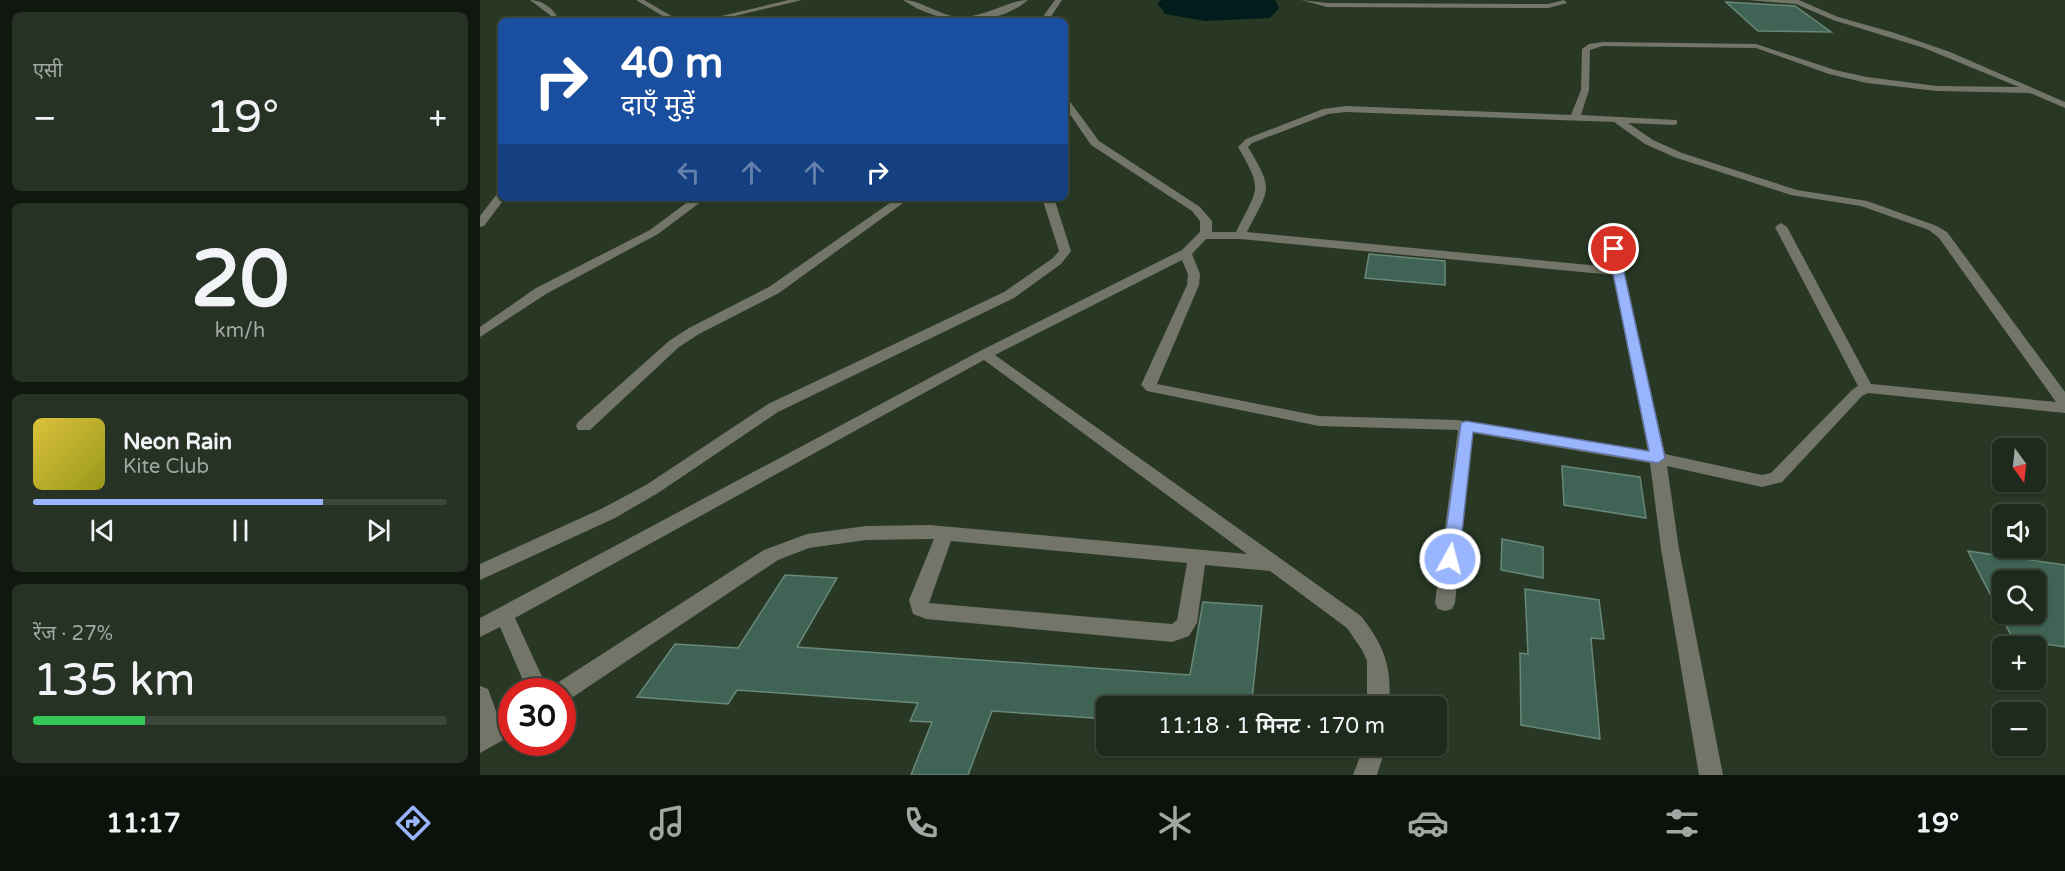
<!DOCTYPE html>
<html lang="hi">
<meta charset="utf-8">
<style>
body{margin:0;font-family:"Varela Round","Noto Sans Devanagari",sans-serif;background:#263224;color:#f1f3f6;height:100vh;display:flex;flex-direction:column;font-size:22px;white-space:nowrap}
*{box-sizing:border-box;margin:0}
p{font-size:20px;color:#a1a7a3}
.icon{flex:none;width:33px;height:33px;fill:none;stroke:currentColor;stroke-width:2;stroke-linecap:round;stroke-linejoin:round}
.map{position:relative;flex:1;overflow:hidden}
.sheet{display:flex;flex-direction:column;gap:12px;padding:12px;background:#10170f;width:480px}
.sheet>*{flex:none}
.banner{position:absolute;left:18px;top:18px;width:570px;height:183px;border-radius:9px;box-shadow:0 2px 4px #0004,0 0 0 2px #3c463a;background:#1a4fa0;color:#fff;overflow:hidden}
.needle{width:39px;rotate:165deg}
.controls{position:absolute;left:1512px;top:438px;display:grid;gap:12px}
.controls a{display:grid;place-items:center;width:54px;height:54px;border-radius:9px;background:#1e2a1b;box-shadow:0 2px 4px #0004,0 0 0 2px #3c463a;font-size:30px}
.speed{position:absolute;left:18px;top:678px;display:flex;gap:12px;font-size:30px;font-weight:700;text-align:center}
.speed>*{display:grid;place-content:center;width:78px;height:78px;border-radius:50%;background:#1e2a1b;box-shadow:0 2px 4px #0004,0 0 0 2px #3c463a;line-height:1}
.speed .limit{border:9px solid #d22;background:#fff;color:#111}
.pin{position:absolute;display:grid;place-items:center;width:51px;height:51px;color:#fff;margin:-26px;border:3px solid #fff;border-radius:50%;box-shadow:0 2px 6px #0007}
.me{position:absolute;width:66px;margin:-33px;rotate:7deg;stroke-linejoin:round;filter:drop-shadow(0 0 4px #0008)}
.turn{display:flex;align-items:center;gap:21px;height:126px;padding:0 24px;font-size:27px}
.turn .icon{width:78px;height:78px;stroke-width:2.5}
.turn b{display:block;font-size:42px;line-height:51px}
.lanes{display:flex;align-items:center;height:57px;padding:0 24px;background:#0003;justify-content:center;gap:30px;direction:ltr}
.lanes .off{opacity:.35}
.big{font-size:45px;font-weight:600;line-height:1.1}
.sheet .card{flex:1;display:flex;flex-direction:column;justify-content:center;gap:9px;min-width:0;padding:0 21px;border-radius:9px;background:#263224}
.sheet .dial{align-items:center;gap:0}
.dial b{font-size:78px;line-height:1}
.song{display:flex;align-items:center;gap:18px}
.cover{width:72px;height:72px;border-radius:9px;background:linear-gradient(135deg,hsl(50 70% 55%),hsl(60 70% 35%))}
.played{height:6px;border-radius:3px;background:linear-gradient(90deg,#99b5fd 70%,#3c463a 70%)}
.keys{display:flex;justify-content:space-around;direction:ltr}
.heat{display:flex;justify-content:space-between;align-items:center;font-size:33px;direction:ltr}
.charge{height:9px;border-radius:4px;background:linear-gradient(90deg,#34c759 27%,#3c463a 0)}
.trip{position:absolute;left:616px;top:696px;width:351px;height:60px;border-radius:9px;background:#1e2a1b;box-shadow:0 2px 4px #0004,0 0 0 2px #3c463a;font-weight:600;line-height:60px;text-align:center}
.tabs{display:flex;height:96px;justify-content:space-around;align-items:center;background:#0c110b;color:#a1a7a3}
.tabs .icon{width:42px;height:42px}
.tabs .active{color:#99b5fd}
.tabs b{font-size:27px;color:#f1f3f6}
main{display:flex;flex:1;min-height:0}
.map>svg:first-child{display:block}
</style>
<main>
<section class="sheet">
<div class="card"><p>एसी</p>
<div class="heat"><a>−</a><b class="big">19°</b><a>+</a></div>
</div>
<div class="card dial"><b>20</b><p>km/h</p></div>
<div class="card">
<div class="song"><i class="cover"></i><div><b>Neon Rain</b><p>Kite Club</p></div></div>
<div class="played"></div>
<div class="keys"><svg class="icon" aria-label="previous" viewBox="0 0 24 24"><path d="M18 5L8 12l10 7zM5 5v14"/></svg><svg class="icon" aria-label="pause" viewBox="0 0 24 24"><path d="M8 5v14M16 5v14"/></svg><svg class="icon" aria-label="next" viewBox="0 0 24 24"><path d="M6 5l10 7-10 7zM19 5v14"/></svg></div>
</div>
<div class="card"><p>रेंज · 27%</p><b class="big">135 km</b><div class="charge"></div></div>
</section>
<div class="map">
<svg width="1585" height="775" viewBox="0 0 1585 775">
<rect width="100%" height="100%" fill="#283824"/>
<path fill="#001d1c" d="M682,0H795L799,8L790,18L725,21L685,14L677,3Z"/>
<path fill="#3f6354" stroke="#698879" stroke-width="1.5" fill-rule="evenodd" d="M1246,2L1315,6L1351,32L1278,31Z
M889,254L965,261V285L885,278Z
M1082,466L1160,477L1166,518L1084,505Z
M1022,539L1063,547V578L1021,570Z
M1488,551L1585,565V647L1533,639ZM1522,580H1556V614H1522Z
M305,575L357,578L317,647L710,675L723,602L782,606L772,699L825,702V706H627V719L512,711L488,775H431L452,722L430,721L438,703L257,690L248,704L157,697L195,644L258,648Z
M1045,589L1119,600L1124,639L1111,638L1120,739L1041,725L1040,653L1048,654Z
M724,746H823L822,753Z"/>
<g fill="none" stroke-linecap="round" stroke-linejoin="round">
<path fill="#737569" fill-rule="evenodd" d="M50,0C62,0 75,9 79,21H71L70,15Z
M156,0H164L200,21H191Z
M309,0H322L234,21H220Z
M423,0C443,0 460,17 481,17C506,17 529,0 548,0C514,29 458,25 423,0Z
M575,0H582L572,15L573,21H565L564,15Z
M821,0L847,3L1068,4L1084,0L1087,3L1068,8L847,7Z
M1268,0H1319L1358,17L1415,33L1470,52L1585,102V108L1550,93L1457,91L1387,83L1349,74L1276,48L1123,46L1110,50L1109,90L1101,115L1197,120V124L1194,125L1148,123L1173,140L1202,153L1317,190L1387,201L1457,226L1467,232L1585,392V413L1388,393L1382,396L1302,482L1282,487L1187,466L1199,549L1243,775H1219L1181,549L1170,463L993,433L975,603L972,609L965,611L958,609L955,603L978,430L839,426L667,391L661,385L707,285L708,274L702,260L515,355L881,616C905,647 912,667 909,706H887V661L882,650L867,628L790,571L725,565L717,623L709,636L692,642L446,619L433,614L429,600L454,539H450L386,540L329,548L298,560L90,699L82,702V692H72L74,685L284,550L327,534L386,526L450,525L767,554L504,360L35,618L69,692H48L20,627L0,637V618L500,351L702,250L720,232V221L712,211L611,145L585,107V98L588,99L619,141L720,207L732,221V232H756C778,187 784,192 758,147L766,139L843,109L866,106L1091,115L1101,90L1102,49L1109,44L1123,42L1276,44L1355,70L1387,77L1457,86L1539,87L1444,48L1353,20L1316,4ZM866,112L1134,122L1165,144L1194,157L1311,195L1381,206L1449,230L1459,238L1576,402L1391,384L1307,227L1301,223L1295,227L1378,386L1372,390L1291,473L1282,475L1185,454L1133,225L1129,223L1123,227L1131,267L767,232C789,188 795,192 768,147L772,143L848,114ZM726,239H760L1133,275L1168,451L977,420L839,416L677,384L719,285L720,274L712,254ZM471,541L707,563L697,620L692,624L449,603Z
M21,193V198H25L4,226L0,227V216L17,194Z
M213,198H226L178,234L66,294L0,337V327L56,288L170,230Z
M417,198H430L299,293L219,334L199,347L110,430H98L96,426L98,422L189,341L209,328L289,287Z
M562,198H574L591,251L581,264L534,298L298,412L178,493L135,518L0,580V564L123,508L166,485L288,404L524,292L573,258L579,251Z
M0,686L8,689L19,719L32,713V735L0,753Z
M884,746H906L897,775H873Z"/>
</g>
<path fill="#99b5fd" stroke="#6376a4" stroke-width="1.5" d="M1134,246L1139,249L1185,458L1178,463L993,432L979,559L976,563L970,565L964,563L962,559L981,423L986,421L1169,451L1128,249Z"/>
</svg>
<div class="controls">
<a><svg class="needle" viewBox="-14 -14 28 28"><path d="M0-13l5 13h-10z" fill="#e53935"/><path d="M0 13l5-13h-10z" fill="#a1a7a3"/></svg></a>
<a><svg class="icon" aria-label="sound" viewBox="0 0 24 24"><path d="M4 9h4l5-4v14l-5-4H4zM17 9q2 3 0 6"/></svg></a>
<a><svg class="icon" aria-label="search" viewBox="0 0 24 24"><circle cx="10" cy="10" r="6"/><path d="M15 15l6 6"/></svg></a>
<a>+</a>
<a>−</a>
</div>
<div class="speed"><div class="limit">30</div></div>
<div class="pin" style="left:1134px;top:249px;background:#d93025"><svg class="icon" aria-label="arrive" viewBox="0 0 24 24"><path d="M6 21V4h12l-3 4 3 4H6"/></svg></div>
<svg class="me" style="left:970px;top:559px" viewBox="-20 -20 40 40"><circle r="17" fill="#99b5fd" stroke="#fff" stroke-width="3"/><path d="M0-11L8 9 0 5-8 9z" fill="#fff"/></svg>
<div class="trip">11:18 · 1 मिनट · 170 m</div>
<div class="banner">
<div class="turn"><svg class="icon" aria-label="right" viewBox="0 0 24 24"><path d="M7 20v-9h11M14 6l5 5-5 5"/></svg><div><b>40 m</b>दाएँ मुड़ें</div></div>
<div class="lanes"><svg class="icon off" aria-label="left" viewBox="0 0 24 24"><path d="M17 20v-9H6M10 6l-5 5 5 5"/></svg><svg class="icon off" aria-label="ahead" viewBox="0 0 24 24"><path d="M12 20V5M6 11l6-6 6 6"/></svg><svg class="icon off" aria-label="ahead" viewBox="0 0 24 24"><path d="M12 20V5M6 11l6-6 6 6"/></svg><svg class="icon" aria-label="right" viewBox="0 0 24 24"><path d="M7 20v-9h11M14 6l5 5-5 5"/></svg></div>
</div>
</div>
</main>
<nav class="tabs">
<b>11:17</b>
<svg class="icon active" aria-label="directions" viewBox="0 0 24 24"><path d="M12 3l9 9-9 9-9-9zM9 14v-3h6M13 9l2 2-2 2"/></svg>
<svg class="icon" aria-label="music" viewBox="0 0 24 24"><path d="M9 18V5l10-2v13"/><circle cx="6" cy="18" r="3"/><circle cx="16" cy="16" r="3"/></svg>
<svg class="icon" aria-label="phone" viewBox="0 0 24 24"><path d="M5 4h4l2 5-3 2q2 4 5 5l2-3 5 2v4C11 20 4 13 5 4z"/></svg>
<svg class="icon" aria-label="climate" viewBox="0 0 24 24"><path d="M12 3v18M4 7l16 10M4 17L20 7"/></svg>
<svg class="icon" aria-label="car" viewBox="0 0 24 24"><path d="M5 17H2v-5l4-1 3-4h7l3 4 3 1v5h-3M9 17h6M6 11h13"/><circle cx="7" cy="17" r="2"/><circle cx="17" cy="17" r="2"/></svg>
<svg class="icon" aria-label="filters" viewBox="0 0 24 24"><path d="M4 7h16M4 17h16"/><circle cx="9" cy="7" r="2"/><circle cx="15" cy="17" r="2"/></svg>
<b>19°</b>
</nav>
